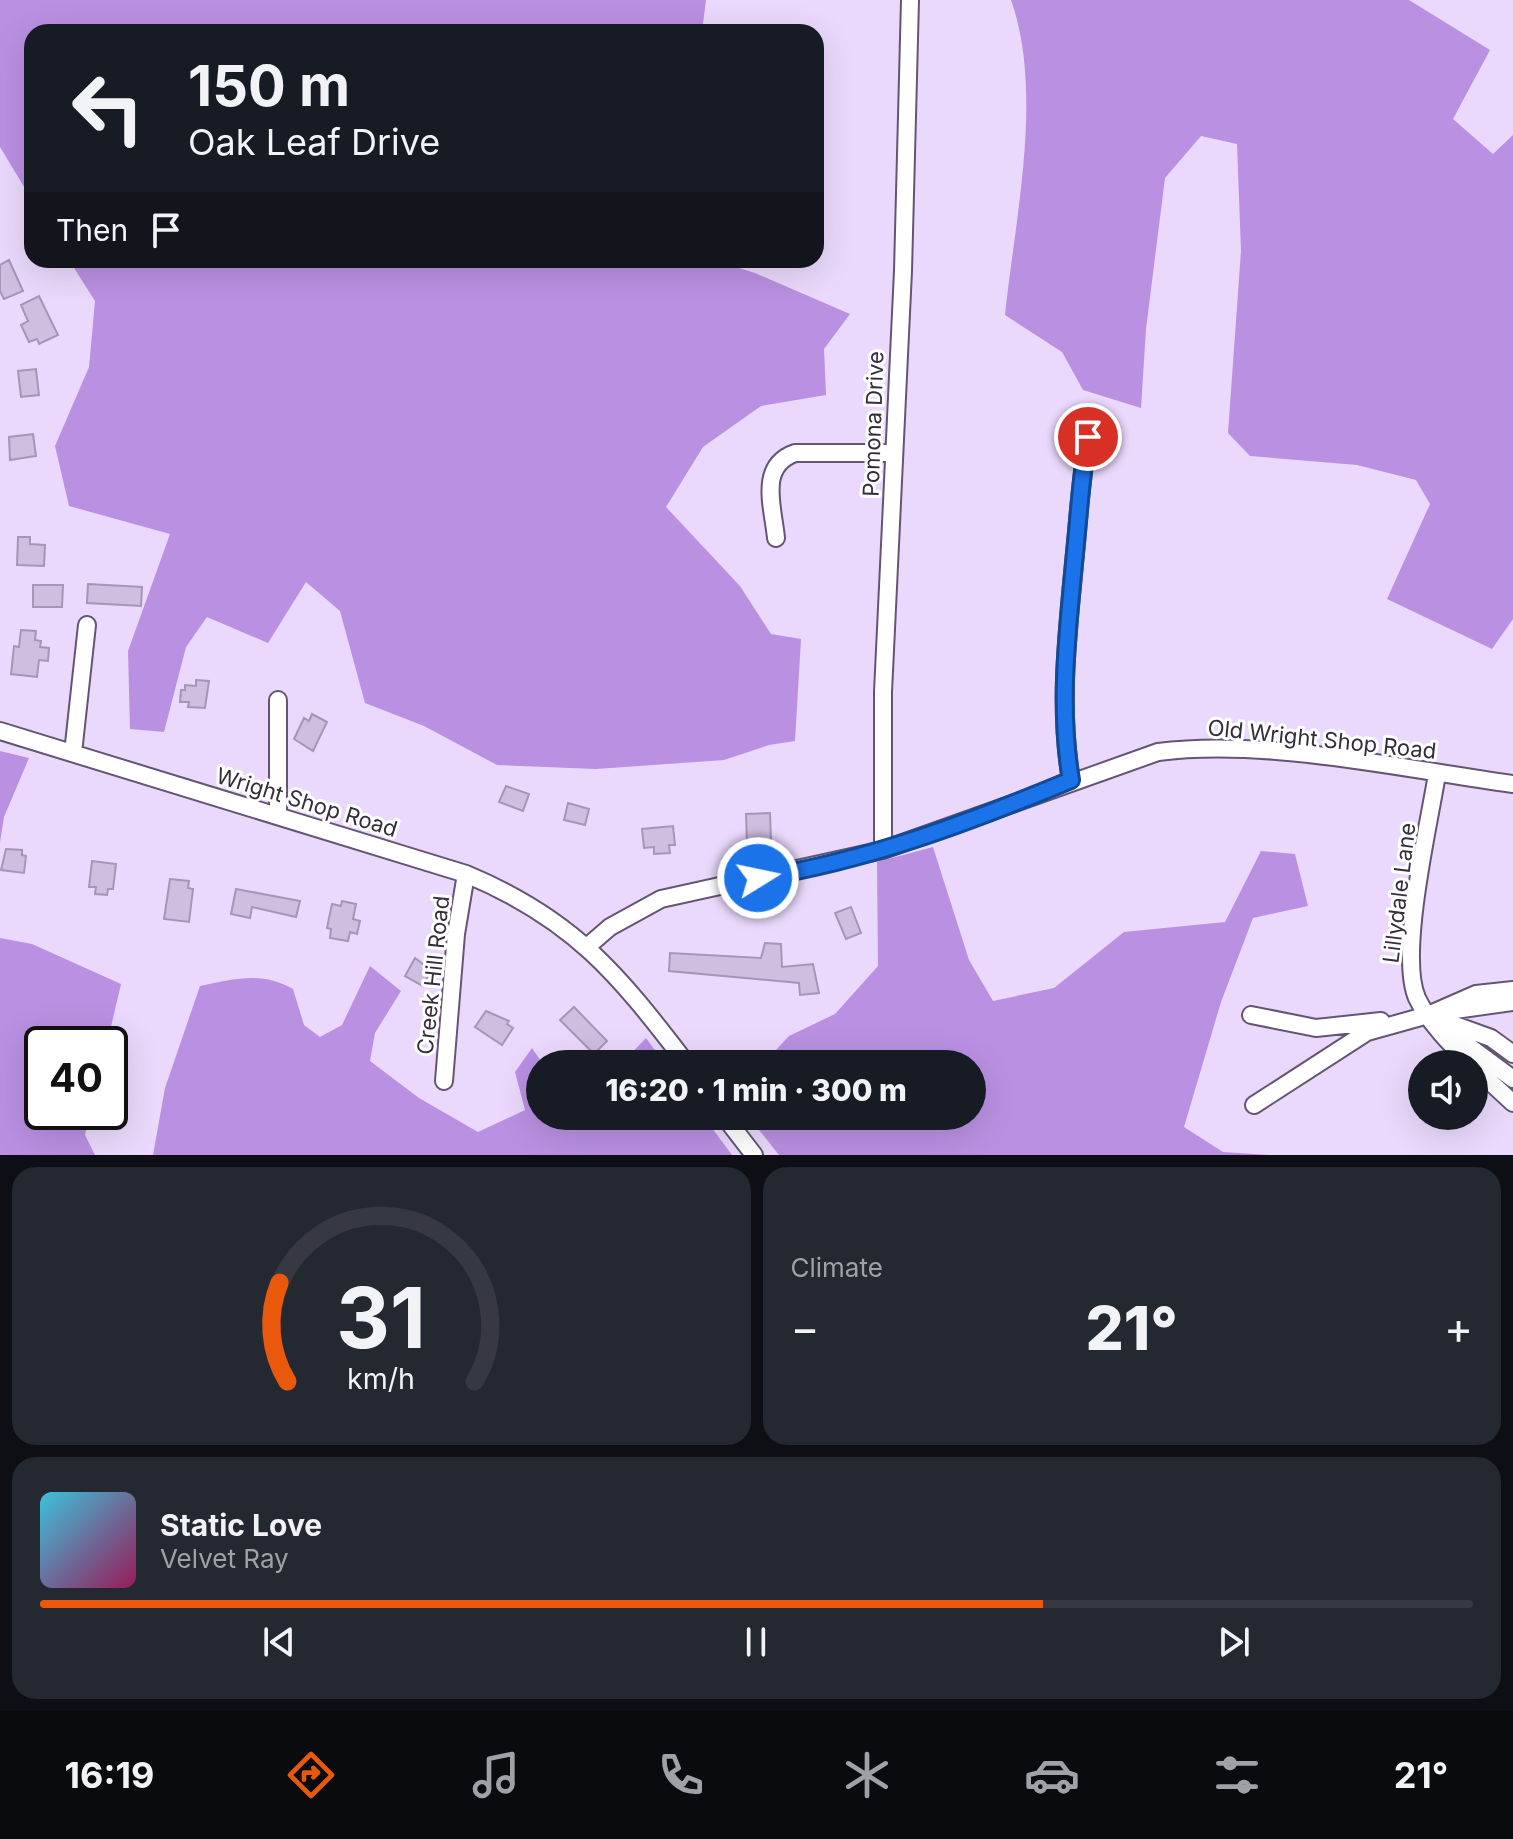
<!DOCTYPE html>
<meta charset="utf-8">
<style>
body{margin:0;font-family:Inter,sans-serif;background:#242831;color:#f1f3f6;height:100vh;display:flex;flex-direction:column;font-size:30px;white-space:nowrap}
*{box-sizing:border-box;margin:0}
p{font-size:26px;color:#9ea1a6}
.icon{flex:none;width:44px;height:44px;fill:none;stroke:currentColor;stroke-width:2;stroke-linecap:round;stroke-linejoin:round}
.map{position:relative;height:1155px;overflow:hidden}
.drawer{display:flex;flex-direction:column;gap:12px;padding:12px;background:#0d0f14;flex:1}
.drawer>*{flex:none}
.guide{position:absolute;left:24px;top:24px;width:800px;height:244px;border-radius:24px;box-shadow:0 8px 32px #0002;background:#171b24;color:#f1f3f6;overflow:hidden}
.fabs{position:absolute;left:1408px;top:1050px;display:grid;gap:16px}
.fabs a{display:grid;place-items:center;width:80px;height:80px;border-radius:50%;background:#171b24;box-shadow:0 8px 32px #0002;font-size:40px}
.speed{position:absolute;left:24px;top:1026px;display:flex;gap:16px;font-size:40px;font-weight:700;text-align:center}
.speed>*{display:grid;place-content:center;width:104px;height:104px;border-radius:50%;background:#171b24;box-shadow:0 8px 32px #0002;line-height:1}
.speed .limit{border:4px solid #111;border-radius:12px;background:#fff;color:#111}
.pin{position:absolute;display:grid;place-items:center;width:68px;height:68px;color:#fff;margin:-34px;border:4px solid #fff;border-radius:50%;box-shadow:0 2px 8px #0007}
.me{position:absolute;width:88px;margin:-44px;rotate:80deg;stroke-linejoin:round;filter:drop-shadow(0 0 6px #0008)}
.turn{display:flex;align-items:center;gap:28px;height:168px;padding:0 32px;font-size:36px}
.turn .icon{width:104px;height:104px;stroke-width:2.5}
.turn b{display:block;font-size:56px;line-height:68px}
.then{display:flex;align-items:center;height:76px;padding:0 32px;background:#0003;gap:16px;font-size:30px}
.big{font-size:60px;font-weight:800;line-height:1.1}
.drawer .card{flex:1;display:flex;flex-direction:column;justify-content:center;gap:12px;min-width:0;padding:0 28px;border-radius:24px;background:#242831}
.drawer .dial{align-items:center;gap:0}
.dial svg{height:208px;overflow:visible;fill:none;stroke:#363941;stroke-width:7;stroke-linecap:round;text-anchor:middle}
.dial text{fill:#f1f3f6;stroke:none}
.song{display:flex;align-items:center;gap:24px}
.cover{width:96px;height:96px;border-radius:12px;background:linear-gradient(135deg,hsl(190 70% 55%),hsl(330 70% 35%))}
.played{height:8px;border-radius:4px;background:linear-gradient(90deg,#ea580c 70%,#363941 70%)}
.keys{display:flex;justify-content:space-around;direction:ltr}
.heat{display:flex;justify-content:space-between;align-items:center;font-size:44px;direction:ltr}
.drawer .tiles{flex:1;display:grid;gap:12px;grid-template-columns:1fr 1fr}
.card:last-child{grid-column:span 2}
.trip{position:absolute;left:526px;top:1050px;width:460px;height:80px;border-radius:40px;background:#171b24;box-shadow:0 8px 32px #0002;font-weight:800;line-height:80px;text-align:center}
.dock{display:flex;height:128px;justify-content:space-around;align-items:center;background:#090b0e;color:#9ea1a6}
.dock .icon{width:56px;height:56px}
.dock .active{color:#ea580c}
.dock b{font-size:36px;color:#f1f3f6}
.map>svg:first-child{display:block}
</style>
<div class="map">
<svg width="1513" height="1155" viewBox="0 0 1513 1155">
<rect width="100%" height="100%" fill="#ead9fc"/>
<path fill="#ba90e3" d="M0,0H706L702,32H32V200L0,147Z
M1011,0H1409L1490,50L1453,119L1493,154L1513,135V619L1492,649L1387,599L1430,504L1416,480L1357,465L1250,456L1228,433L1241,251L1237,144L1201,136L1165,178L1146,329L1141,408L1083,390L1062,352L1005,315C1015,218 1044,93 1011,0Z
M69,260H714L755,273L850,314L824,349L826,395L761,406L703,447L666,507L740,586L771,634L801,639L795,741L769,745L724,760L596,769L497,765L424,726L365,703L340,611L306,582L268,643L207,617L186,647L164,732L130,729L128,651L170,534L69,506L55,446L89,367L95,301Z
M0,751L29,758L4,817L0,842Z
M933,847L969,960L993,1001L1054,988L1124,932L1225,922L1261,851L1295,854L1308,906L1253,918L1221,1002L1184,1127L1223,1152L1269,1155H779L748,1116H972V1064H763L789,1036L835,1014L878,966L877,862Z
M0,938L32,944L121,984L107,1044H42V1112H90L85,1135L95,1155H0Z
M370,966L401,991L375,1033L370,1061L419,1098L478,1132L525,1110L515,1072L532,1048L543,1064L540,1116H703L732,1155H153L165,1088L200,986C235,979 261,971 293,989L304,1025L320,1037L342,1025Z
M646,1038L665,1064H621Z"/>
<path fill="#cebee0" stroke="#a596b6" stroke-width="2" d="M9,260L23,291L4,299L0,291V265Z
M39,296L58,335L39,344L37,339L29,342L21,325L28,321L21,305Z
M36,369L39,395L21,397L18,371Z
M33,434L36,456L10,460L9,437Z
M18,537H30V544L45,545L44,566L17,565Z
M88,584L142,587L141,606L87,603Z
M33,585H63L62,607H33Z
M21,630L36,631L35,640L41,641L40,647L49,648L48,661L39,660L37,677L11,674L14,646L19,647Z
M196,680L209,681L205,708L188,707L189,702H180L181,690H185V685L196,686Z
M312,714L327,722L313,751L294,739L304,718L309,721Z
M506,786L529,794L523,811L499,802Z
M568,803L589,809L585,825L564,820Z
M770,813L771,843L747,844L746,814Z
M673,826L675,845H669L670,853L654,854V847L644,848L642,829Z
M6,849L22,850V855L26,856L24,873L1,870Z
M92,861L116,864L113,889H108L107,895L95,894L96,887H89Z
M170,879L189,881L188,888L193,889L189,922L164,919Z
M236,889L300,901L296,917L252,907L250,918L231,914Z
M342,901L356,904L353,919L360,921L357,934L350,932L348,941L330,938L331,929L327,928L332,904L341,906Z
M851,907L861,933L846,939L835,913Z
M765,943L781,944L782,967L813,964L819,993L800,995L799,983L669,971L670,953L761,958Z
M415,958L431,970L423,986L405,976Z
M574,1007L607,1041L594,1054L560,1020Z
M486,1011L509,1021L507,1024L513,1028L502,1045L475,1027Z"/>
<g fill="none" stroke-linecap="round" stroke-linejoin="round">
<g stroke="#645573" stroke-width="20">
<path id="minor" d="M776,538C773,507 758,466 795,453H894
M278,700V816
M0,731L466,874C574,919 618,974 687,1064
M73,753L87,625
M1437,774C1429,825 1398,954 1417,998C1429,1023 1451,1045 1471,1064
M1071,780C1058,704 1068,629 1075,553C1079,514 1081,476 1088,437
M883,850V692L903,271L910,0
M588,946L610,927L661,899L883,850L1158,752C1267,738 1403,769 1513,784
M1455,1010L1513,1002
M1251,1015L1316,1028L1381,1021
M1444,1021L1491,1038L1513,1054
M1451,1033L1513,1079
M1474,1067L1513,1103
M444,1081L456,934L466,874
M1254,1105L1367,1032L1428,1015L1476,994L1513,990
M724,1116L754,1155"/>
</g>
<use href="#minor" stroke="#fff" stroke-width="16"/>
</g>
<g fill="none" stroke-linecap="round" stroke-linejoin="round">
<g stroke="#114b97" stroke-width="20">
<path id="route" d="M758,878C867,861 970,822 1071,780C1058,704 1068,629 1075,553C1079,514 1081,476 1088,437"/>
</g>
<use href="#route" stroke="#1a73e8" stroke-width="14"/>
</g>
<g text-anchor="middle" stroke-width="6" stroke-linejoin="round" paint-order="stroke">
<g font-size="22" fill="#342d3b" stroke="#fff">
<text transform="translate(873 424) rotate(-88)" y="8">Pomona Drive</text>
<text transform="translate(1322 739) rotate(6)" y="8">Old Wright Shop Road</text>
<text transform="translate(307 802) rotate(17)" y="8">Wright Shop Road</text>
<text transform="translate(1399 893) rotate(-83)" y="8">Lillydale Lane</text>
<text transform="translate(433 975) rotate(-84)" y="8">Creek Hill Road</text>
</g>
</g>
</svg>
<div class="fabs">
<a><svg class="icon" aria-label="sound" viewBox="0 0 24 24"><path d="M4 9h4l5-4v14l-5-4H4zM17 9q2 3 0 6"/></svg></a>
</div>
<div class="speed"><div class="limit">40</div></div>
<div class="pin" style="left:1088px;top:437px;background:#d93025"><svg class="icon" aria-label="arrive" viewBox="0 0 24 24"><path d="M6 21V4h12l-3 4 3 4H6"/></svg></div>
<svg class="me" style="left:758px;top:878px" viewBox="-20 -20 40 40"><circle r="17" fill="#1a73e8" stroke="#fff" stroke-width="3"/><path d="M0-11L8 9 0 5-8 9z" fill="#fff"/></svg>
<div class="trip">16:20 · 1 min · 300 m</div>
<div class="guide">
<div class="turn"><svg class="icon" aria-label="left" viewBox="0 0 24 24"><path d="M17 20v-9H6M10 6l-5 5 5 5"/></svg><div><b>150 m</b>Oak Leaf Drive</div></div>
<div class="then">Then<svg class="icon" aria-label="arrive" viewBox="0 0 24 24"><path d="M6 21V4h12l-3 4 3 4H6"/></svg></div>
</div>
</div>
<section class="drawer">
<div class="tiles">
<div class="card dial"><svg viewBox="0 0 100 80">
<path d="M14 69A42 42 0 1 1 86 69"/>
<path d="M14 69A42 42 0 0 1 11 31" stroke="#ea580c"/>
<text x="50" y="56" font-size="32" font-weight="700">31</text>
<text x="50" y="72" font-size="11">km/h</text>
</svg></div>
<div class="card"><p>Climate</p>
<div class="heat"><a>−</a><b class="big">21°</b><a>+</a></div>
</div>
<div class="card">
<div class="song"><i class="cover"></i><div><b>Static Love</b><p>Velvet Ray</p></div></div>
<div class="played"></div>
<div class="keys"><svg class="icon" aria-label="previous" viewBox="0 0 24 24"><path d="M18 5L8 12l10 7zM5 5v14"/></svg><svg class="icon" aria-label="pause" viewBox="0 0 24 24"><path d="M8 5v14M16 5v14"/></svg><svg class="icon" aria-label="next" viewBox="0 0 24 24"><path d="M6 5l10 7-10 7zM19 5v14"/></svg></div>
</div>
</div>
</section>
<nav class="dock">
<b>16:19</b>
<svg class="icon active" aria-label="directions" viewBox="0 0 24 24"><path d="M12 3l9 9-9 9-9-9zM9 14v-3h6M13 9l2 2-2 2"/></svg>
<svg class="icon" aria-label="music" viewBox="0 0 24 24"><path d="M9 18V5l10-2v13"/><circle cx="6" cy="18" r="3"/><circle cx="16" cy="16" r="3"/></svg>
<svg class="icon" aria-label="phone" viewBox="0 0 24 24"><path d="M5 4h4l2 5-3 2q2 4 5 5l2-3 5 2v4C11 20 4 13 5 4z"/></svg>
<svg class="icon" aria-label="climate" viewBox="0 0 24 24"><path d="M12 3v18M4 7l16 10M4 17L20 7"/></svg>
<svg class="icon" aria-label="car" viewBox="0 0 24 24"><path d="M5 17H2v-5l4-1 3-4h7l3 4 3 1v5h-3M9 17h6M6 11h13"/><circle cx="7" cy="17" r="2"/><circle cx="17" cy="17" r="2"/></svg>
<svg class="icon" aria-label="filters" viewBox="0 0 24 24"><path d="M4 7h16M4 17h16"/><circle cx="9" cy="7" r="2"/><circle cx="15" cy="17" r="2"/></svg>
<b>21°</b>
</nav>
